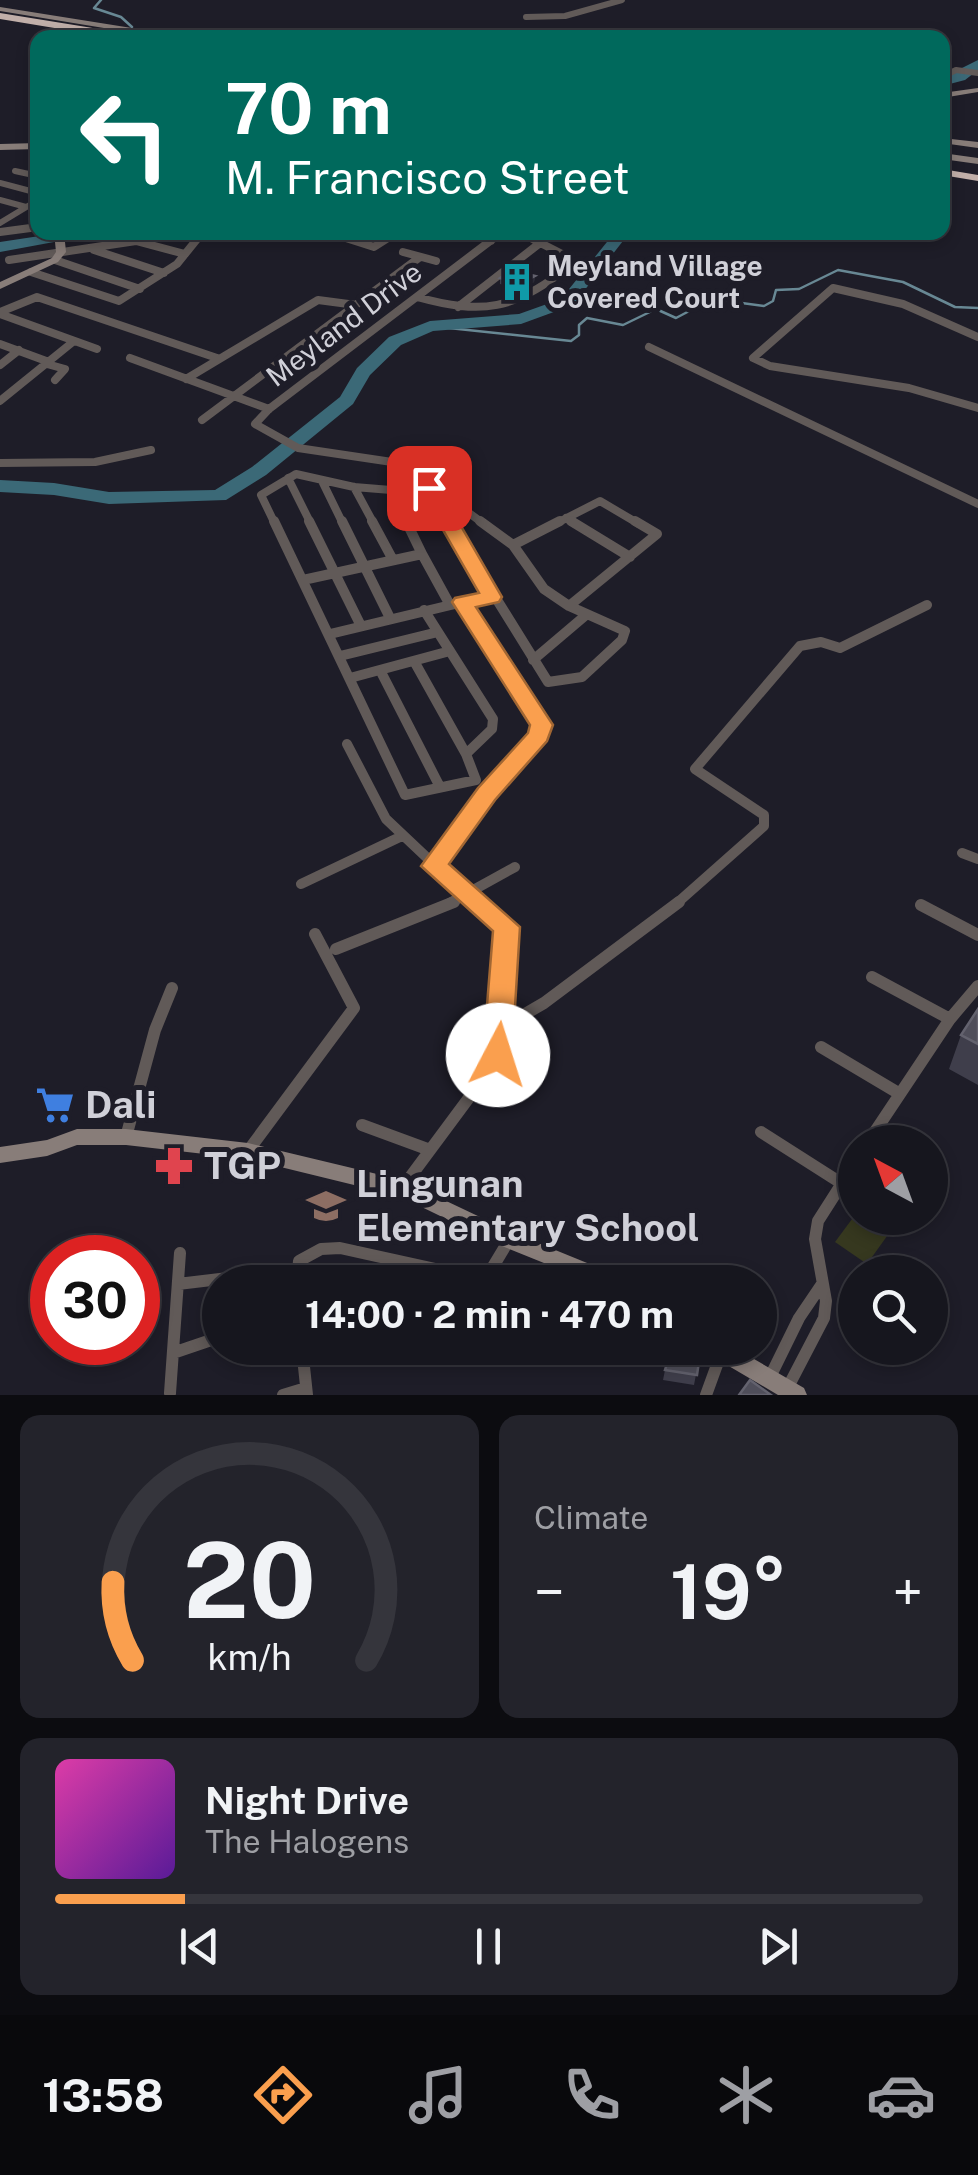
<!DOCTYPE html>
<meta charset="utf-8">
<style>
body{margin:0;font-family:"Public Sans",sans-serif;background:#23232b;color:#f1f3f6;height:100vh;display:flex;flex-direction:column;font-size:38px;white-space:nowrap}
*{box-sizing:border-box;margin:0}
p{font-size:32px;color:#9e9fa4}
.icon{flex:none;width:55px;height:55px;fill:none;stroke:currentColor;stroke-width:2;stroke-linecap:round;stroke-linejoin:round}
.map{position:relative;height:1395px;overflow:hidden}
.panel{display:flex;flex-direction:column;gap:20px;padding:20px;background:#0c0c10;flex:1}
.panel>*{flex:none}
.top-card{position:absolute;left:30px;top:30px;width:920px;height:210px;border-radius:20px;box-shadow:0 5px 15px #0003,0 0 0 2px #35353c;background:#00695c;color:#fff;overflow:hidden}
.needle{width:65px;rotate:319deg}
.fabs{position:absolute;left:838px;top:1125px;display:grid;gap:20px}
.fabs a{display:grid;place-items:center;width:110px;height:110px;border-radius:50%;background:#16161e;box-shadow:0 5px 15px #0003,0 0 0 2px #35353c;font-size:50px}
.speed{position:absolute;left:30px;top:1235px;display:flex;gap:20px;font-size:50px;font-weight:700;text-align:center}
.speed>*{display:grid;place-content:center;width:130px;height:130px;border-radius:50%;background:#16161e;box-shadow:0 5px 15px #0003,0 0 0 2px #35353c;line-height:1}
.speed .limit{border:15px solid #d22;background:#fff;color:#111}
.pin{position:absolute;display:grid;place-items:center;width:85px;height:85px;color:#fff;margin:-42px;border-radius:20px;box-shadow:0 5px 15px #0006}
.me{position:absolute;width:110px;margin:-55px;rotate:5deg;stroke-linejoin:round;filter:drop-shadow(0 0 8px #0008)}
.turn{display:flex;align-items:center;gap:35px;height:210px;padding:0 30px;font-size:45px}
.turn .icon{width:130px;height:130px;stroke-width:2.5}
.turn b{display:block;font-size:70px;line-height:85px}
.big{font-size:75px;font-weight:700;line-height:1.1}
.panel .widget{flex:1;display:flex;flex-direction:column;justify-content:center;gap:15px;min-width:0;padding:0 35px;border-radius:20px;background:#23232b}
.panel .dial{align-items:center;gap:0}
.dial svg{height:260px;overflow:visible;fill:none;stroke:#35353c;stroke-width:7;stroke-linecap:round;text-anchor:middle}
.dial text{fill:#f1f3f6;stroke:none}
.song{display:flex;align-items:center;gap:30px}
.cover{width:120px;height:120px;border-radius:15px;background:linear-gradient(135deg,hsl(320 70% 55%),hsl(270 70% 35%))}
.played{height:10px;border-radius:5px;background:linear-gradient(90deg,#fa9f4e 15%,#35353c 15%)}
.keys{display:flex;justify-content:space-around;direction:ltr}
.heat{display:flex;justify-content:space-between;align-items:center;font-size:55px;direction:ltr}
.panel .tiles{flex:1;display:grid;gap:20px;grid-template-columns:1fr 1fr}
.widget:last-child{grid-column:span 2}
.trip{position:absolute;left:202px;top:1265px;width:575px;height:100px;border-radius:50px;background:#16161e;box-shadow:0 5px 15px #0003,0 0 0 2px #35353c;font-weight:700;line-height:100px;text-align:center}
.tabs{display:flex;height:160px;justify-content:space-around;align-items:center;background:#09090c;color:#9e9fa4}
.tabs .icon{width:70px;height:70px}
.tabs .on{color:#fa9f4e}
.tabs b{font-size:45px;color:#f1f3f6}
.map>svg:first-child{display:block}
</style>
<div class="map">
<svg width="978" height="1395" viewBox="0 0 978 1395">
<rect width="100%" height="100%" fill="#1e1d28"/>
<path fill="#36381f" d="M855,1215L900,1218L867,1264L835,1242Z"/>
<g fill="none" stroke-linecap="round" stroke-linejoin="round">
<path stroke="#688894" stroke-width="2.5" d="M101,0L94,8L121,17L132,27
M430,326L571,341L579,335V325L587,318L623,325L656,309L676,318L712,299L764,306L773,301L776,290L799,289L838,270L903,282L955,307L978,308"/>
<path fill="#3b6977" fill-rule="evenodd" d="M978,60V70L965,80L942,86V78Z
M66,232H108L0,252V242Z
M615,232H630L573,305L521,324L433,331L401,345L370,375L353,404L266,475L226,500L109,504L54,495L0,492V480L54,483L109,492L215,490L252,467L340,397L357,368L389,337L430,321L519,314L561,299Z"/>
<path stroke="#615a58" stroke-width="6" d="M526,17L565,16L622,0
M942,77L956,70L978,73
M15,171L38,176
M0,183L38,193
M0,200L26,207
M0,223L38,200
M21,229L38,227"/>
<path stroke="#615a58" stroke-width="8" d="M0,232L38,227
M327,232L374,247L396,233
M394,232L447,236L457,232
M463,232L491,241
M94,250L164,273
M403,252L436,261
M9,260L136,241L185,254
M55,260L140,289
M31,272L119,301L177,264L202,233
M417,297C482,315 515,310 568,267L564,255L519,232
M458,307L540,243
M0,312L37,297L217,358
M0,314L97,349
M978,337L903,304L833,288L753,358L770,366L909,388L978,408
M0,344L49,362
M649,347L978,504
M130,358L269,409
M47,364L65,369L55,380
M0,365L19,350
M186,379L318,300L356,305
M0,401L74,341
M202,420L420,257
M0,463L95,462L151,450
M288,478L311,524
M322,481L343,524
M354,487L374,524
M437,500L458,505L484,524
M566,518L575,524
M275,524L261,495L296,474L354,487L391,490L407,524
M450,524L429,488L392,462L298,448L255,424L269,409L502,232
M555,524L600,501L639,524"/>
<path stroke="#615a58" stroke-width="10" d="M274,521L405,795L476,780L466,754L414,661
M309,521L361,626
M342,521L390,618
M372,521L393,560
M406,521L422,554
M448,521L548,682L582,677L622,640L625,631L569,606L544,589L513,545L480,521
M571,521L630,557
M513,545L560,521
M303,580L422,554L450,605
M569,606L657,534L635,521
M424,610L493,719L492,729L466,754
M330,634L455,604
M340,656L438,632
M533,660L586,615
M380,670L440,787
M350,678L450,651
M347,744L386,819L476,904
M962,853L978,859
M434,866L487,794L542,730L463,602L492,597
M301,884L402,836
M448,904L515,867
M676,904L764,826V815L695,769L800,646L821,642L840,648L927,605"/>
<path stroke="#615a58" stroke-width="12" d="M921,905L978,935
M336,949L454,902
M872,977L950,1019
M501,1028L544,1003L679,902
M457,1046L494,1064
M821,1047L900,1094
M362,1125L430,1150
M761,1132L841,1183
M126,1137L155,1030L172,988
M868,1142L950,1019L978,986
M248,1151L354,1008L315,934
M402,1188L494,1064L501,1028L507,927L473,902
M297,1282L299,1261L321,1249L340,1248L485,1280L509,1240
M178,1284L295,1270
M302,1348L307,1395
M173,1353L220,1337
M770,1377L799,1318L822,1284
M787,1389L824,1318L826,1301L815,1239L818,1221L855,1163
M170,1393L180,1253
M283,1395L306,1388
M706,1395L722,1351"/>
<path fill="#887d79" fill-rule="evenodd" d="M0,7L182,36L185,38H165L0,11Z
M978,88V92L942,98V93Z
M942,138L978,142V148L942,143Z
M38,143V149L0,150V144Z
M942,153L978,158V164L942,159Z
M54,232H64L66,252L58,262L0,289V282L52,258L56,252Z
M77,1129H126L248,1143L402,1180L516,1234L619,1276L622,1282H591L502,1246L399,1196L248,1159L126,1145H77L47,1156L0,1163V1147L47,1140Z
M707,1348H735L804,1388L807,1395H778L710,1355Z"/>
<path fill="#c1afa9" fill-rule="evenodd" d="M0,13L136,35L140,38H115L0,19Z
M942,169L978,175V181L942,175Z"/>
</g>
<path fill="#3f3e4b" d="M535,276L534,282L520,289L500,284V278Z
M978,1009V1085L949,1069L961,1035Z
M701,1348L694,1385L663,1380L665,1370Z"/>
<path fill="#2b2a36" d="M535,276L534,282L520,289V284Z"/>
<path fill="#4f4e5a" stroke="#63626e" stroke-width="2.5" d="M511,270L535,276L520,284L500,278Z
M978,1009V1044L961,1035Z
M672,1348H701L697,1375L665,1370Z
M750,1380L771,1395H739Z"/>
<path fill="#fa9f4e" stroke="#a26733" stroke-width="2.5" d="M429,482L439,488L502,597L499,602L476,607L553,725L547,741L495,800L449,864L520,927L512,1055L507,1063L498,1067L488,1063L483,1055L493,931L421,866L478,788L528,733L530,725L452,602L455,598L479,593L419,488Z"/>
<defs>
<g id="building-bare" transform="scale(3)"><path d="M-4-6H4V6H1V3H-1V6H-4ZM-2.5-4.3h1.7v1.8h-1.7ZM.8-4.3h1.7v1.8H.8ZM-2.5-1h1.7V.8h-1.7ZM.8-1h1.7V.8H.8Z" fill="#0f9aa8" stroke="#1e1d28" stroke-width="2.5" paint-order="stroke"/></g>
<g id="supermarket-bare" transform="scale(3)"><path d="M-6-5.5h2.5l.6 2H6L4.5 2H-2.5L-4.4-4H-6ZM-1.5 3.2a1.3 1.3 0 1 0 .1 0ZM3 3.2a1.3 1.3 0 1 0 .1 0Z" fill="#3f7fe0" stroke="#1e1d28" stroke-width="2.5" paint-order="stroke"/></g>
<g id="pharmacy-bare" transform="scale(3)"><path d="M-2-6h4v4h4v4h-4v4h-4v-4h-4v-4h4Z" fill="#e0444e" stroke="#1e1d28" stroke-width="2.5" paint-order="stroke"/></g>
<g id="school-bare" transform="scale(3)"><path d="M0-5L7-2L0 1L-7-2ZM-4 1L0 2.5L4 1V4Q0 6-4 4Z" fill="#8d6e63" stroke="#1e1d28" stroke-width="2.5" paint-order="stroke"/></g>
</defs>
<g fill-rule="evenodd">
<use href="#building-bare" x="517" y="282"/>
<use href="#supermarket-bare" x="55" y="1105"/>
<use href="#pharmacy-bare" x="174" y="1166"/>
<use href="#school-bare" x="326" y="1206"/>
</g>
<g text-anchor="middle" stroke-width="10" stroke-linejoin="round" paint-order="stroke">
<g font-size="28" font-weight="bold" fill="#d0d0d8" stroke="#1e1d28" text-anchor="start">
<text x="547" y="276">Meyland Village<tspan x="547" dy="32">Covered Court</tspan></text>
</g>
<g font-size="28" fill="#d0d0d8" stroke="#1e1d28">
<text transform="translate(344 324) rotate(-37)" y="10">Meyland Drive</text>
</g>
<g font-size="38" font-weight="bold" fill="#d0d0d8" stroke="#1e1d28" text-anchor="start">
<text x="85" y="1118">Dali</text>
<text x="204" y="1179">TGP</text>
<text x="356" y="1197">Lingunan<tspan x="356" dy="44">Elementary School</tspan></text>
</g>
</g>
</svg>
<div class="fabs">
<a><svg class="needle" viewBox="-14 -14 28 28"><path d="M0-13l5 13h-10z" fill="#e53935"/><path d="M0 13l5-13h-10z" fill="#9e9fa4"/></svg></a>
<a><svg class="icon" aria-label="search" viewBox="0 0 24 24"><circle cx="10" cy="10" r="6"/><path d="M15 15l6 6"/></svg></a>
</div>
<div class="speed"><div class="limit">30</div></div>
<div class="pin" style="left:429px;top:488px;background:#d93025"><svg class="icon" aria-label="arrive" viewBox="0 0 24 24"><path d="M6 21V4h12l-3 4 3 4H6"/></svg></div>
<svg class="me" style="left:498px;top:1055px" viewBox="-20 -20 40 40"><circle r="19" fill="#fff"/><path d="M0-13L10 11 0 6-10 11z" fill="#fa9f4e"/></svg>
<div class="trip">14:00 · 2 min · 470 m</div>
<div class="top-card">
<div class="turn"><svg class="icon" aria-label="left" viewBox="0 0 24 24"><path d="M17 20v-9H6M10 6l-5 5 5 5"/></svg><div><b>70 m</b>M. Francisco Street</div></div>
</div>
</div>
<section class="panel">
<div class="tiles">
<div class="widget dial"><svg viewBox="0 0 100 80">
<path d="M14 69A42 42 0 1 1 86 69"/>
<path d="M14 69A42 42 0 0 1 8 45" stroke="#fa9f4e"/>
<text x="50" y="56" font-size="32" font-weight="700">20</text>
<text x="50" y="72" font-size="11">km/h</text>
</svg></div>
<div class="widget"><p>Climate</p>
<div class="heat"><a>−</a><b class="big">19°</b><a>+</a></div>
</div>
<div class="widget">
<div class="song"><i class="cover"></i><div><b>Night Drive</b><p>The Halogens</p></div></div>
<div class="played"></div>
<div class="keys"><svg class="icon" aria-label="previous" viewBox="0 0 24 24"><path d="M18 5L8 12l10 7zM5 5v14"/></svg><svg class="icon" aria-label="pause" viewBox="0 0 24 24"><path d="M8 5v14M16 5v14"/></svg><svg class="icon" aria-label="next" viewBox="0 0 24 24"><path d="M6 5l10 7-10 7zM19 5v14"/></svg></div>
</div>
</div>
</section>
<nav class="tabs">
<b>13:58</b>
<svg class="icon on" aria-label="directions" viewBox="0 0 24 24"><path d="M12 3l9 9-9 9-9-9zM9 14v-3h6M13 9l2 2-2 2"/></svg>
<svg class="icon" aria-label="music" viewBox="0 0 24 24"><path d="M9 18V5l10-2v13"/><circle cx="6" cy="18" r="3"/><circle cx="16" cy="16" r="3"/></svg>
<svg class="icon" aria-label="phone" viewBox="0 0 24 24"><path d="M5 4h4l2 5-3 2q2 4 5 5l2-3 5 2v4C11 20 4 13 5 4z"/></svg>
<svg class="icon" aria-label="climate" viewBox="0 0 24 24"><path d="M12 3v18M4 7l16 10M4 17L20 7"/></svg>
<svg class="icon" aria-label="car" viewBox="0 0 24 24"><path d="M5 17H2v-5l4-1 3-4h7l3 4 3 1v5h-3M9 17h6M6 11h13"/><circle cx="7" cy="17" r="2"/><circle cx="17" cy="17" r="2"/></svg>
</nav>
